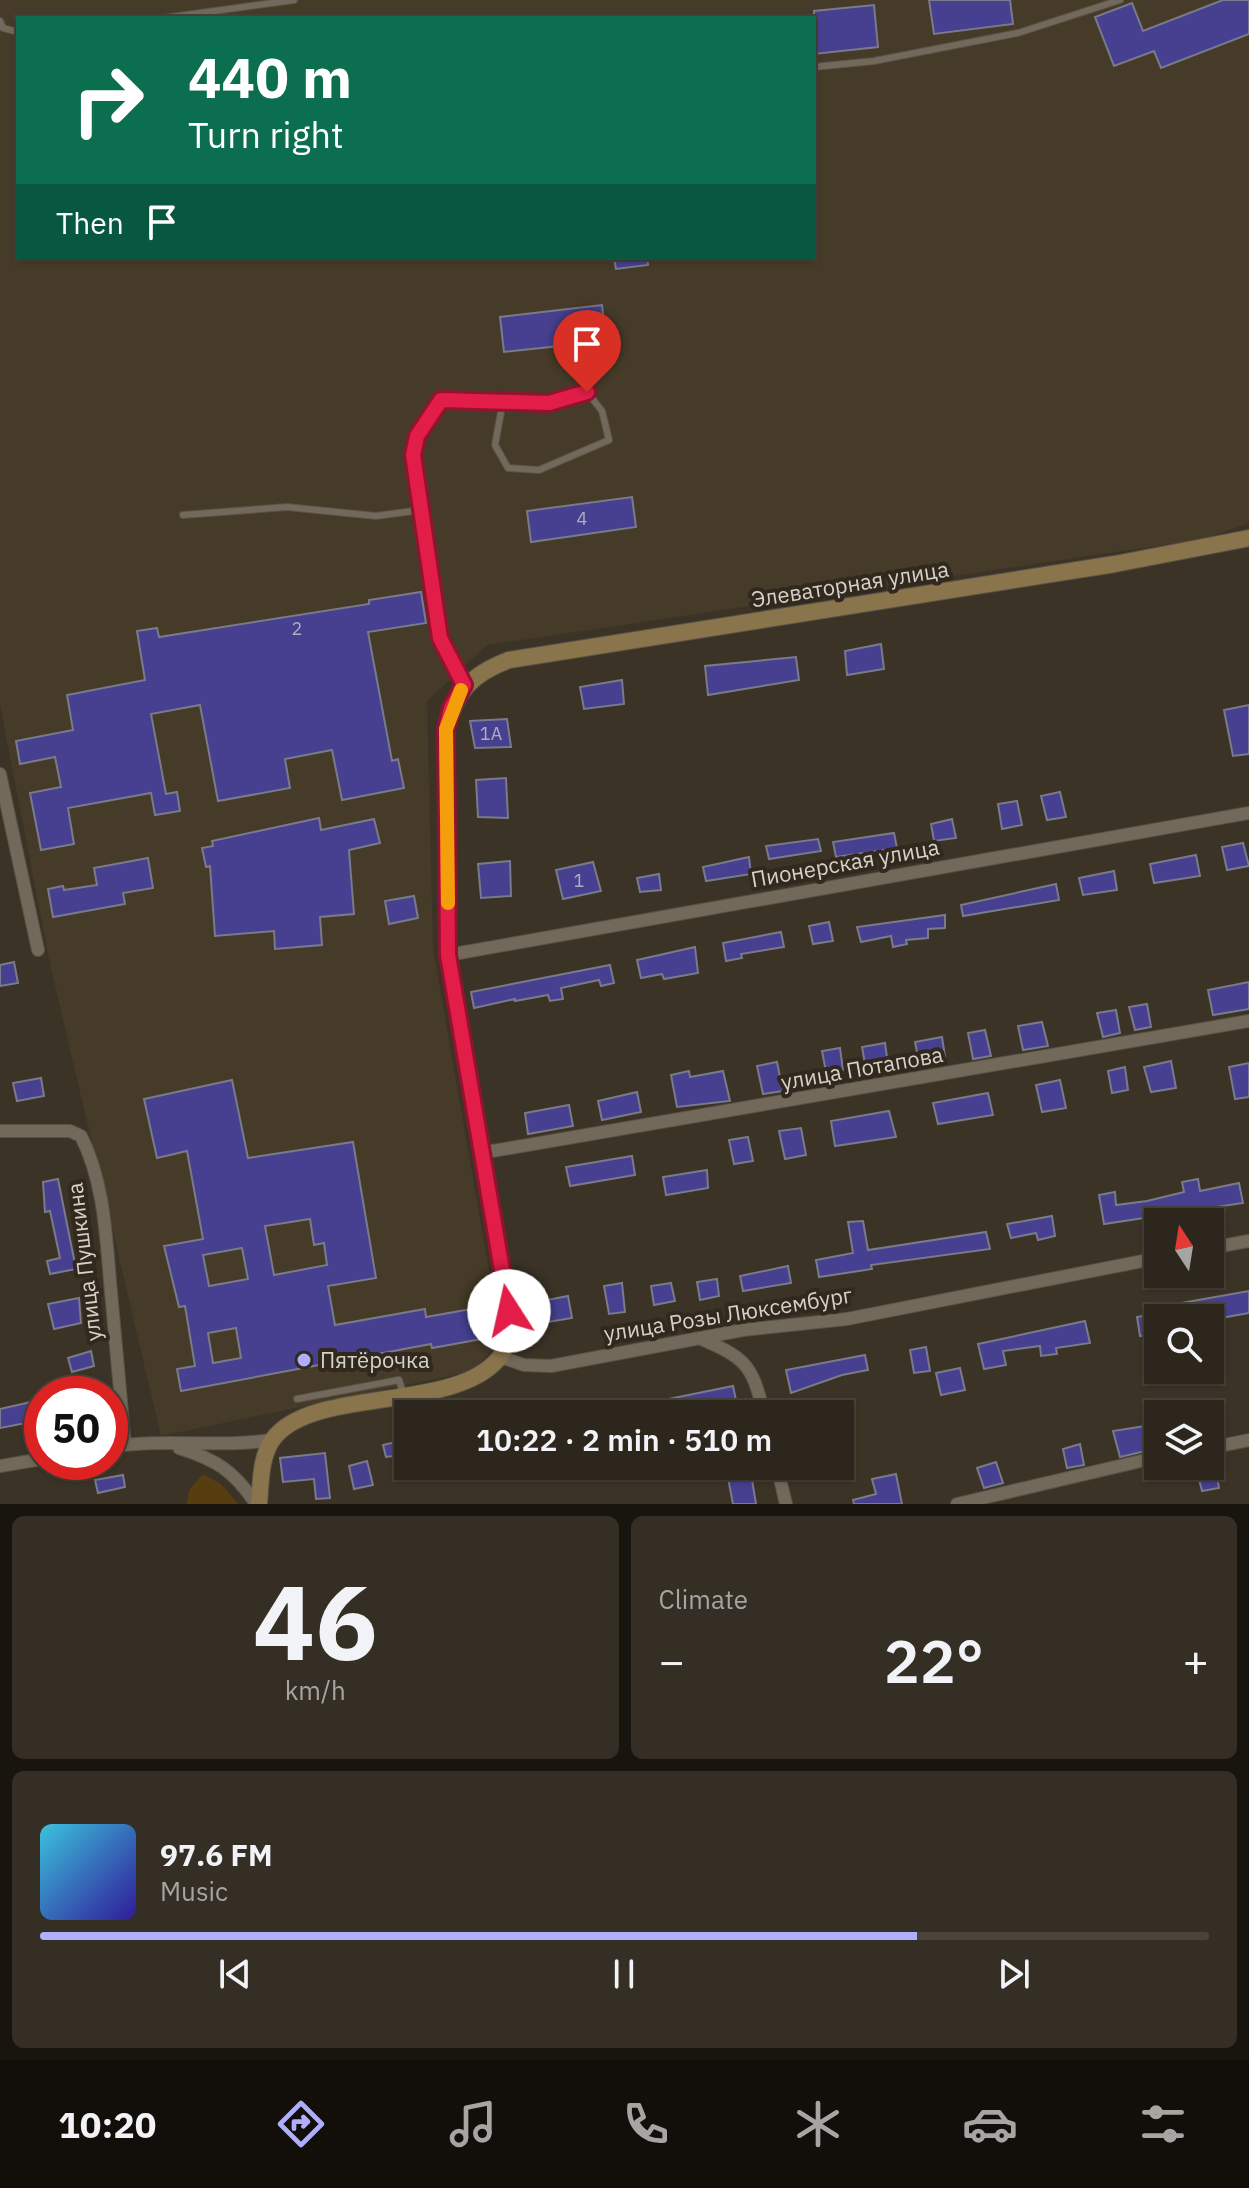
<!DOCTYPE html>
<meta charset="utf-8">
<style>
body{margin:0;font-family:"IBM Plex Sans",sans-serif;background:#342e25;color:#f1f3f6;height:100vh;display:flex;flex-direction:column;font-size:30px;white-space:nowrap}
*{box-sizing:border-box;margin:0}
p{font-size:26px;color:#a6a5a3}
.icon{flex:none;width:44px;height:44px;fill:none;stroke:currentColor;stroke-width:2;stroke-linecap:round;stroke-linejoin:round}
.map{position:relative;height:1504px;overflow:hidden}
.details{display:flex;flex-direction:column;gap:12px;padding:12px;background:#18150f;flex:1}
.details>*{flex:none}
.hud{position:absolute;left:16px;top:16px;width:800px;height:244px;border-radius:0px;box-shadow:0 2px 6px #0004,0 0 0 2px #48433b;background:#0b6e4f;color:#fff;overflow:hidden}
.needle{width:52px;rotate:348deg}
.fabs{position:absolute;left:1144px;top:1208px;display:grid;gap:16px}
.fabs a{display:grid;place-items:center;width:80px;height:80px;border-radius:0px;background:#2c261c;box-shadow:0 2px 6px #0004,0 0 0 2px #48433b;font-size:40px}
.speed{position:absolute;left:24px;top:1376px;display:flex;gap:16px;font-size:40px;font-weight:700;text-align:center}
.speed>*{display:grid;place-content:center;width:104px;height:104px;border-radius:50%;background:#2c261c;box-shadow:0 2px 6px #0004,0 0 0 2px #48433b;line-height:1}
.speed .limit{border:12px solid #d22;background:#fff;color:#111}
.pin{position:absolute;display:grid;place-items:center;width:68px;height:68px;color:#fff;margin:-82px -34px;border-radius:50% 50% 50% 0;rotate:-45deg;box-shadow:0 0 8px #0007}
.pin .icon{rotate:45deg}
.me{position:absolute;width:88px;margin:-44px;rotate:350deg;stroke-linejoin:round;filter:drop-shadow(0 0 6px #0008)}
.turn{display:flex;align-items:center;gap:28px;height:168px;padding:0 40px;font-size:36px}
.turn .icon{width:104px;height:104px;stroke-width:2.5}
.turn b{display:block;font-size:56px;line-height:68px}
.then{display:flex;align-items:center;height:76px;padding:0 40px;background:#0003;gap:16px;font-size:30px}
.big{font-size:60px;font-weight:600;line-height:1.1}
.details .widget{flex:1;display:flex;flex-direction:column;justify-content:center;gap:12px;min-width:0;padding:0 28px;border-radius:12px;background:#342e25}
.details .dial{align-items:center;gap:0}
.dial b{font-size:104px;line-height:1}
.song{display:flex;align-items:center;gap:24px}
.cover{width:96px;height:96px;border-radius:12px;background:linear-gradient(135deg,hsl(190 70% 55%),hsl(250 70% 35%))}
.played{height:8px;border-radius:4px;background:linear-gradient(90deg,#aeaefb 75%,#48433b 75%)}
.keys{display:flex;justify-content:space-around;direction:ltr}
.heat{display:flex;justify-content:space-between;align-items:center;font-size:44px;direction:ltr}
.details .tiles{flex:1;display:grid;gap:12px;grid-template-columns:1fr 1fr}
.widget:last-child{grid-column:span 2}
.trip{position:absolute;left:394px;top:1400px;width:460px;height:80px;border-radius:0px;background:#2c261c;box-shadow:0 2px 6px #0004,0 0 0 2px #48433b;font-weight:600;line-height:80px;text-align:center}
.menu{display:flex;height:128px;justify-content:space-around;align-items:center;background:#120f0b;color:#a6a5a3}
.menu .icon{width:56px;height:56px}
.menu .current{color:#aeaefb}
.menu b{font-size:36px;color:#f1f3f6}
.map>svg:first-child{display:block}
</style>
<div class="map">
<svg width="1249" height="1504" viewBox="0 0 1249 1504">
<rect width="100%" height="100%" fill="#3b3326"/>
<path fill="#463b28" fill-rule="evenodd" d="M0,0H1249V523L1204,539L487,645L427,701L433,948L501,1339L473,1371L161,1436L50,964L0,705ZM18,18H814V258H18Z"/>
<path fill="#563e11" d="M203,1474L221,1484L238,1504H187L189,1490Z"/>
<path fill="#474091" stroke="#797a8a" stroke-width="2" fill-rule="evenodd" d="M929,0H1010L1013,24L934,34Z
M1223,0H1249V34L1161,68L1154,51L1114,66L1095,17L1132,3L1143,31Z
M874,5L878,47L814,54V11Z
M614,258H647L648,265L616,269Z
M602,305L606,341L504,352L500,317Z
M632,497L636,527L531,542L527,511Z
M421,592L426,623L368,632L392,761L398,759L404,788L342,800L332,750L285,759L290,788L218,801L200,705L151,714L166,794L177,792L180,811L155,815L151,793L68,808L74,844L41,850L30,793L61,787L55,757L20,764L16,741L73,730L67,695L145,680L137,631L157,628L159,637L369,604V600Z
M881,644L884,669L847,675L845,651Z
M796,657L799,680L708,695L705,666Z
M622,680L624,704L584,709L580,687Z
M1249,705V754L1233,756L1224,710Z
M507,719L511,747L475,748L470,721Z
M506,778L508,818L478,817L476,780Z
M1060,792L1066,817L1047,820L1041,796Z
M1017,801L1022,825L1002,829L998,804Z
M319,818L321,830L374,819L380,843L349,850L354,914L320,917L322,945L275,949L274,931L215,936L210,866L206,867L202,848L213,846L212,841Z
M952,819L956,838L934,841L931,824Z
M894,833L897,848L836,857L833,842Z
M818,839L821,851L769,859L766,846Z
M1243,843L1249,866L1227,870L1222,847Z
M1196,855L1200,876L1154,883L1150,864Z
M749,857L751,874L706,881L703,867Z
M148,858L153,888L123,893L125,904L53,917L48,889L63,886L64,890L97,885L94,868Z
M510,861L511,896L481,898L478,864Z
M593,862L601,891L563,899L556,870Z
M1114,871L1117,890L1083,895L1079,878Z
M659,874L661,890L640,892L637,878Z
M1056,884L1059,900L963,916L961,905Z
M414,896L418,918L389,924L385,901Z
M945,915V928L928,929V938L906,940L907,944L893,947L891,936L861,942L857,927Z
M829,922L833,941L813,944L809,926Z
M781,932L784,947L741,954L742,958L726,961L723,943Z
M695,947L698,973L664,979L662,974L641,978L637,960Z
M14,962L18,983L0,986V965Z
M610,965L614,983L601,986L599,980L561,988L563,999L550,1001L548,995L515,1001V999L474,1008L471,992Z
M1249,982V1009L1213,1015L1208,990Z
M1147,1004L1151,1027L1135,1030L1129,1007Z
M1116,1010L1120,1033L1103,1037L1097,1013Z
M1042,1022L1048,1046L1023,1050L1018,1026Z
M985,1030L991,1056L973,1059L968,1033Z
M942,1037L946,1063L920,1067L915,1042Z
M885,1043L888,1065L866,1069L862,1047Z
M840,1048L843,1070L826,1072L822,1051Z
M1171,1061L1176,1088L1151,1092L1144,1067Z
M777,1062L783,1091L763,1094L757,1066Z
M1249,1063V1097L1235,1099L1229,1067Z
M1125,1067L1128,1090L1112,1093L1108,1071Z
M689,1071L690,1077L723,1071L730,1101L677,1107L671,1075Z
M41,1078L44,1096L17,1101L13,1083Z
M232,1080L248,1158L353,1142L376,1278L328,1286L335,1325L425,1309L426,1317L488,1306L493,1337L432,1348L431,1344L181,1391L177,1369L195,1366L185,1306L179,1307L164,1246L203,1239L187,1151L157,1158L144,1099ZM310,1219L314,1245L324,1243L327,1265L274,1275L265,1226ZM242,1248L248,1279L209,1286L203,1255ZM236,1328L241,1358L213,1363L208,1333Z
M1060,1080L1066,1108L1042,1112L1036,1085Z
M637,1092L641,1112L602,1120L598,1101Z
M988,1093L993,1115L938,1124L933,1103Z
M569,1105L573,1126L528,1134L525,1113Z
M889,1111L896,1137L835,1146L831,1121Z
M801,1128L806,1155L785,1159L779,1131Z
M748,1137L753,1161L734,1164L729,1140Z
M632,1156L635,1175L570,1186L566,1167Z
M707,1170L708,1188L666,1195L663,1177Z
M58,1179L76,1269L50,1274L47,1261L60,1258L50,1211L45,1212L43,1182Z
M1198,1179L1200,1191L1239,1183L1243,1203L1104,1224L1099,1195L1115,1192L1116,1205L1147,1201L1184,1192L1182,1182Z
M1052,1216L1055,1236L1038,1240L1036,1233L1011,1238L1007,1224Z
M863,1221L868,1250L986,1232L990,1249L871,1265L872,1269L819,1277L816,1260L853,1253L848,1222Z
M788,1266L791,1283L743,1291L740,1276Z
M717,1279L719,1296L700,1300L697,1282Z
M622,1283L625,1312L609,1314L604,1286Z
M671,1283L675,1301L654,1305L651,1286Z
M1249,1291V1313L1210,1320L1184,1318L1181,1303Z
M568,1296L572,1318L530,1325L526,1304Z
M79,1298L81,1323L54,1329L48,1304Z
M1158,1313V1333L1140,1336L1137,1317Z
M1085,1321L1090,1343L1056,1348L1057,1354L1041,1356L1040,1346L1003,1351L1006,1365L984,1369L978,1344Z
M926,1347L930,1371L914,1373L910,1350Z
M91,1351L94,1366L72,1372L68,1358Z
M865,1355L868,1370L842,1375L791,1393L786,1370Z
M960,1368L965,1390L941,1395L936,1373Z
M733,1386L737,1405L661,1414H625L624,1408Z
M35,1401L36,1410L42,1409V1420L0,1428V1409Z
M1158,1424V1448L1120,1457L1113,1431Z
M400,1441L402,1455L386,1457L383,1445Z
M1080,1444L1084,1465L1067,1468L1063,1449Z
M325,1453L330,1498L316,1499L314,1479L283,1482L280,1458Z
M367,1461L373,1485L354,1489L349,1466Z
M996,1462L1003,1483L984,1488L977,1468Z
M750,1468L756,1504H733L727,1473Z
M1216,1471L1219,1488L1202,1491L1198,1475Z
M896,1474L902,1504H854L853,1500L876,1494L872,1479Z
M123,1475L125,1487L98,1493L95,1480Z"/>
<g fill="none" stroke-linecap="round" stroke-linejoin="round">
<g stroke="#585247" stroke-width="8">
<path id="service" d="M164,18L294,0
M0,21L3,28L18,32
M814,67L874,61L1018,33L1120,0
M183,515L287,507L376,516L421,510
M464,685L440,638L413,455L417,436L441,400L549,403L587,392L602,411L609,440L539,470L508,468L495,445L503,401
M297,1399L399,1380L404,1396"/>
</g>
<g stroke="#585247" stroke-width="14">
<path id="minor" d="M0,774L38,950
M448,955L1249,813
M0,1131H70L81,1136C105,1184 106,1239 111,1292C116,1343 120,1394 125,1445
M481,1153L1249,1021
M1210,1248L1249,1241
M699,1338C746,1358 752,1364 764,1414
M501,1357L524,1365L551,1366L743,1330L847,1319L1158,1258
M110,1447C164,1438 218,1448 272,1440
M179,1448C217,1460 234,1471 256,1504
M1210,1448L1249,1440
M0,1466L42,1459
M777,1466L786,1504
M957,1504L1158,1457"/>
</g>
<g stroke="#585247" stroke-width="18">
<path id="secondary" d="M259,1504C261,1483 260,1457 273,1439C312,1386 455,1413 499,1358C509,1347 508,1326 509,1311L448,955L446,729C456,691 472,674 509,660L1115,564L1249,538"/>
</g>
<use href="#service" stroke="#72695b" stroke-width="6"/>
<use href="#minor" stroke="#72695b" stroke-width="12"/>
<use href="#secondary" stroke="#8a744c" stroke-width="16"/>
</g>
<g fill="none" stroke-linecap="round" stroke-linejoin="round">
<g stroke="#92132f" stroke-width="20">
<path id="route" d="M509,1311L448,955L446,729L451,708L464,685L440,638L413,455L417,436L441,400L549,403L587,392"/>
</g>
<use href="#route" stroke="#e11d48" stroke-width="14"/>
<path stroke="#f59e0b" stroke-width="14" d="M448,903L446,729L461,690"/>
</g>
<circle fill="#aeaefb" stroke="#31291d" stroke-width="3" cx="304" cy="1360" r="8"/>
<g text-anchor="middle" stroke-width="8" stroke-linejoin="round" paint-order="stroke">
<g font-size="18" fill="#b2adbb">
<text x="582" y="525">4</text>
<text x="297" y="635">2</text>
<text x="491" y="740">1А</text>
<text x="579" y="887">1</text>
</g>
<g font-size="22" fill="#d6d1c9" stroke="#31291d">
<text transform="translate(850 584) rotate(-9)" y="8">Элеваторная улица</text>
<text transform="translate(845 863) rotate(-10)" y="8">Пионерская улица</text>
<text transform="translate(862 1068) rotate(-10)" y="8">улица Потапова</text>
<text transform="translate(84 1262) rotate(-97)" y="8">улица Пушкина</text>
<text transform="translate(728 1314) rotate(-9)" y="8">улица Розы Люксембург</text>
</g>
<g font-size="22" fill="#d6d1c9" stroke="#31291d" text-anchor="start">
<text x="320" y="1368">Пятёрочка</text>
</g>
</g>
</svg>
<div class="fabs">
<a><svg class="needle" viewBox="-14 -14 28 28"><path d="M0-13l5 13h-10z" fill="#e53935"/><path d="M0 13l5-13h-10z" fill="#a6a5a3"/></svg></a>
<a><svg class="icon" aria-label="search" viewBox="0 0 24 24"><circle cx="10" cy="10" r="6"/><path d="M15 15l6 6"/></svg></a>
<a><svg class="icon" aria-label="layers" viewBox="0 0 24 24"><path d="M12 4l9 5-9 5-9-5zM3 14l9 5 9-5"/></svg></a>
</div>
<div class="speed"><div class="limit">50</div></div>
<div class="pin" style="left:587px;top:392px;background:#d93025"><svg class="icon" aria-label="arrive" viewBox="0 0 24 24"><path d="M6 21V4h12l-3 4 3 4H6"/></svg></div>
<svg class="me" style="left:509px;top:1311px" viewBox="-20 -20 40 40"><circle r="19" fill="#fff"/><path d="M0-13L10 11 0 6-10 11z" fill="#e11d48"/></svg>
<div class="trip">10:22 · 2 min · 510 m</div>
<div class="hud">
<div class="turn"><svg class="icon" aria-label="right" viewBox="0 0 24 24"><path d="M7 20v-9h11M14 6l5 5-5 5"/></svg><div><b>440 m</b>Turn right</div></div>
<div class="then">Then<svg class="icon" aria-label="arrive" viewBox="0 0 24 24"><path d="M6 21V4h12l-3 4 3 4H6"/></svg></div>
</div>
</div>
<section class="details">
<div class="tiles">
<div class="widget dial"><b>46</b><p>km/h</p></div>
<div class="widget"><p>Climate</p>
<div class="heat"><a>−</a><b class="big">22°</b><a>+</a></div>
</div>
<div class="widget">
<div class="song"><i class="cover"></i><div><b>97.6 FM</b><p>Music</p></div></div>
<div class="played"></div>
<div class="keys"><svg class="icon" aria-label="previous" viewBox="0 0 24 24"><path d="M18 5L8 12l10 7zM5 5v14"/></svg><svg class="icon" aria-label="pause" viewBox="0 0 24 24"><path d="M8 5v14M16 5v14"/></svg><svg class="icon" aria-label="next" viewBox="0 0 24 24"><path d="M6 5l10 7-10 7zM19 5v14"/></svg></div>
</div>
</div>
</section>
<nav class="menu">
<b>10:20</b>
<svg class="icon current" aria-label="directions" viewBox="0 0 24 24"><path d="M12 3l9 9-9 9-9-9zM9 14v-3h6M13 9l2 2-2 2"/></svg>
<svg class="icon" aria-label="music" viewBox="0 0 24 24"><path d="M9 18V5l10-2v13"/><circle cx="6" cy="18" r="3"/><circle cx="16" cy="16" r="3"/></svg>
<svg class="icon" aria-label="phone" viewBox="0 0 24 24"><path d="M5 4h4l2 5-3 2q2 4 5 5l2-3 5 2v4C11 20 4 13 5 4z"/></svg>
<svg class="icon" aria-label="climate" viewBox="0 0 24 24"><path d="M12 3v18M4 7l16 10M4 17L20 7"/></svg>
<svg class="icon" aria-label="car" viewBox="0 0 24 24"><path d="M5 17H2v-5l4-1 3-4h7l3 4 3 1v5h-3M9 17h6M6 11h13"/><circle cx="7" cy="17" r="2"/><circle cx="17" cy="17" r="2"/></svg>
<svg class="icon" aria-label="filters" viewBox="0 0 24 24"><path d="M4 7h16M4 17h16"/><circle cx="9" cy="7" r="2"/><circle cx="15" cy="17" r="2"/></svg>
</nav>
